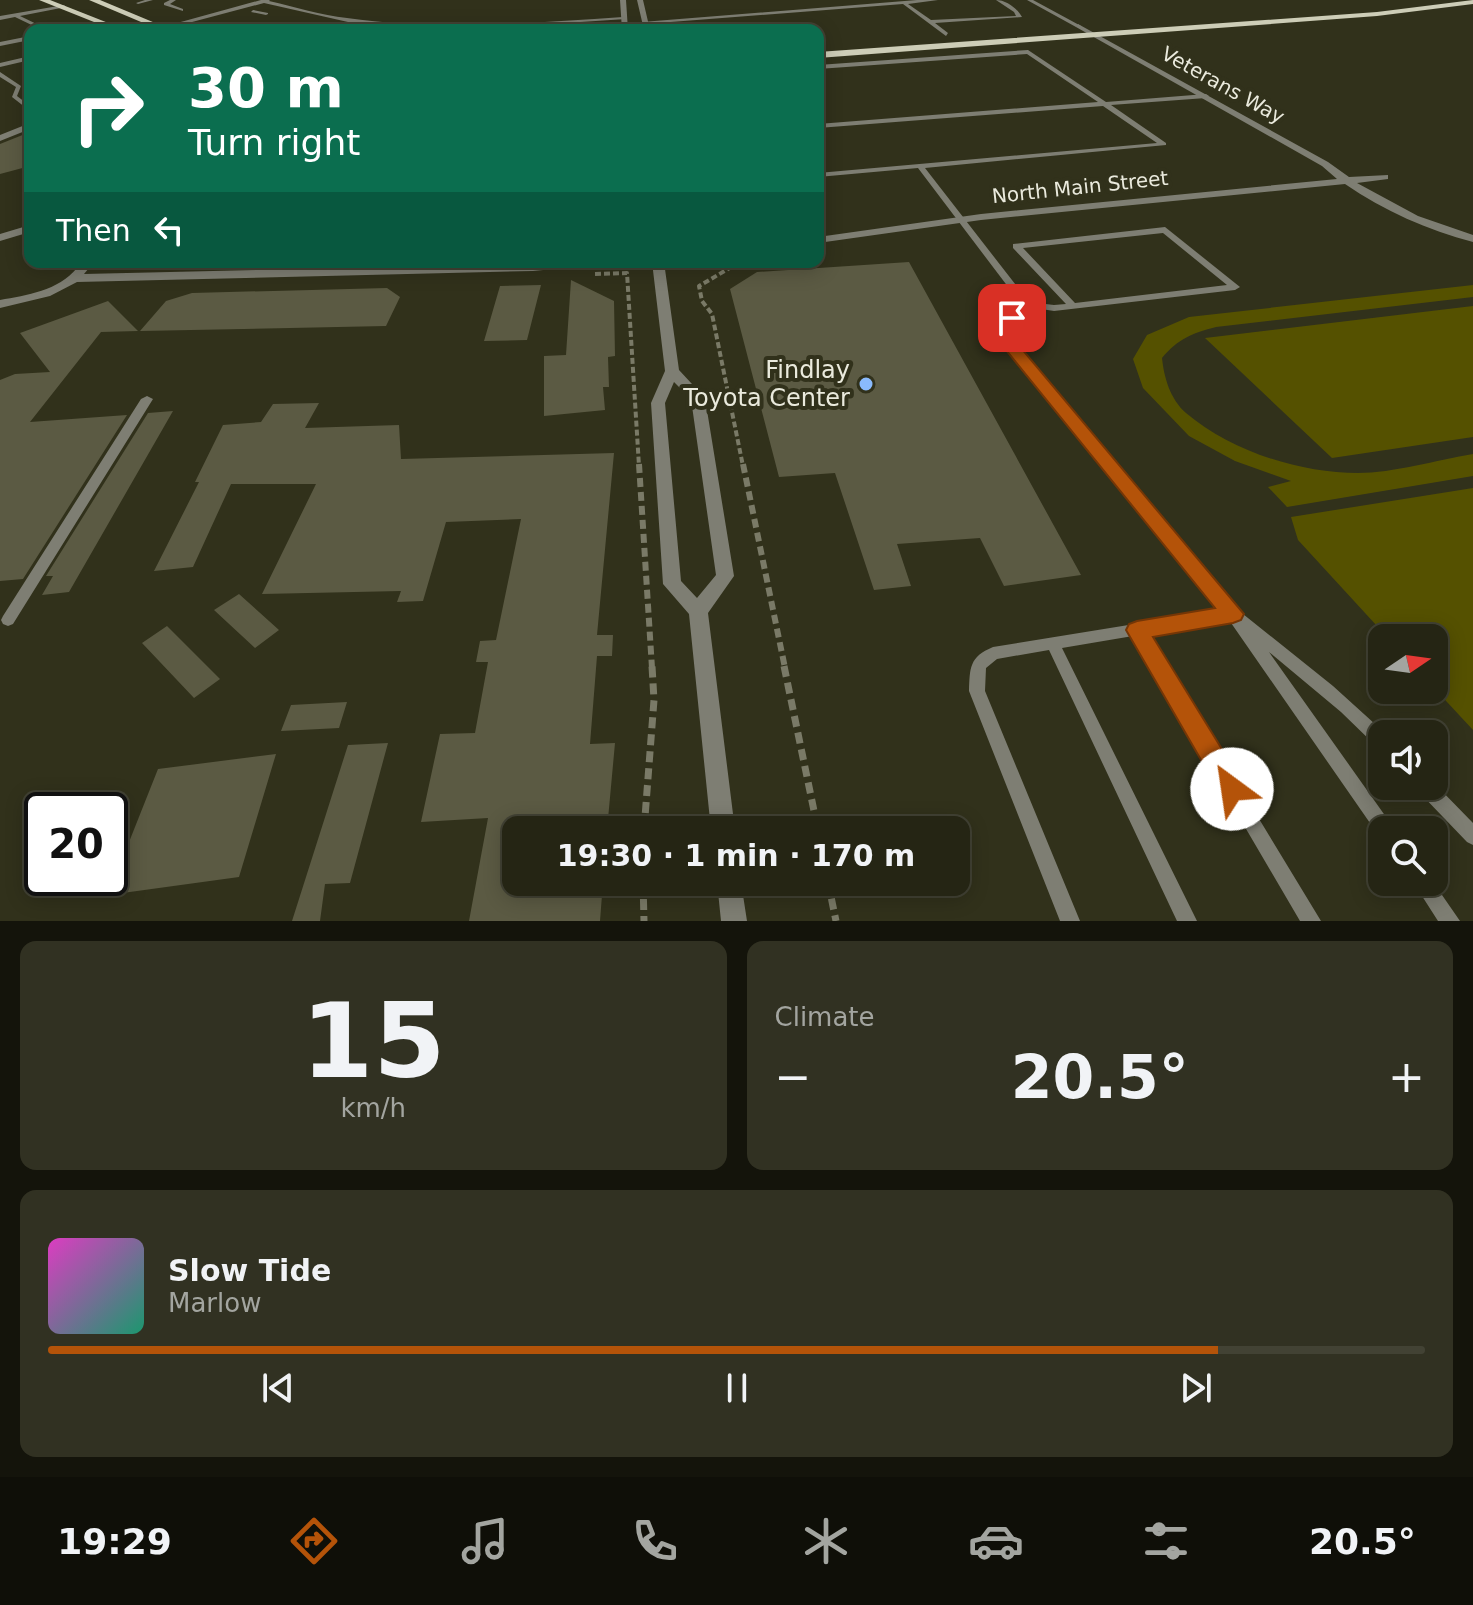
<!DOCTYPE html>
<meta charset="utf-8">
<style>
body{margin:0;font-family:"DejaVu Sans",sans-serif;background:#313122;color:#f1f3f6;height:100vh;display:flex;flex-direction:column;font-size:30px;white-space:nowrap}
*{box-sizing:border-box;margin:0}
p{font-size:26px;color:#a3a5a0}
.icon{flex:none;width:44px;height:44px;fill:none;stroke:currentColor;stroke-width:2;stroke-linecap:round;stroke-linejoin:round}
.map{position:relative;height:921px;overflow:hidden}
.panel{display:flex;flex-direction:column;gap:20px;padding:20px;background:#14140b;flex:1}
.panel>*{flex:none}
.banner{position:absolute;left:24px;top:24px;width:800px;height:244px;border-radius:16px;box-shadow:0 4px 20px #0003,0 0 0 2px #424234;background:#0b6e4f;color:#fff;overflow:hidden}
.needle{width:52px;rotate:77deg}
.tools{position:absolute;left:1368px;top:624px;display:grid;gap:16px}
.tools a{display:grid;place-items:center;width:80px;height:80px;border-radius:16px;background:#252514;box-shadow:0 4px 20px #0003,0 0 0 2px #424234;font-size:40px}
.speed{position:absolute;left:24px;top:792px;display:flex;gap:16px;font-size:40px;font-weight:700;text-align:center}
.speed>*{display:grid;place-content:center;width:104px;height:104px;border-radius:50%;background:#252514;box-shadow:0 4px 20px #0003,0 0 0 2px #424234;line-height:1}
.speed .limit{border:4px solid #111;border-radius:12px;background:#fff;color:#111}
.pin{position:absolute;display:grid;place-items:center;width:68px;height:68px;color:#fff;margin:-34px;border-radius:16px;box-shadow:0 4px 12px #0006}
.me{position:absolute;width:88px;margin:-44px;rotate:329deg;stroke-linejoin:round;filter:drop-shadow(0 0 6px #0008)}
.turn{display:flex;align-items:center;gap:28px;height:168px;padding:0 32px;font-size:36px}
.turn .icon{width:104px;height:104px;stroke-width:2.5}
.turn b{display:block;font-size:56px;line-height:68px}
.then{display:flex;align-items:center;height:76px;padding:0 32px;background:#0003;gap:16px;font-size:30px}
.big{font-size:60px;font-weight:700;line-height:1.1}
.panel .card{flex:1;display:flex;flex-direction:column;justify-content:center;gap:12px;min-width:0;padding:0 28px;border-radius:16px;background:#313122}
.panel .dial{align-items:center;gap:0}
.dial b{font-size:104px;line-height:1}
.song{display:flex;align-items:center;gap:24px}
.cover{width:96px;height:96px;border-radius:12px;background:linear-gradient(135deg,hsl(310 70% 55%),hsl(160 70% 35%))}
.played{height:8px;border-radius:4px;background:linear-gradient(90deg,#b45309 85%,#424234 85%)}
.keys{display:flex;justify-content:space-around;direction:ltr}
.heat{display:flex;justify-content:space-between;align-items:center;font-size:44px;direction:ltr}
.panel .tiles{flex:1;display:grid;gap:20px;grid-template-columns:1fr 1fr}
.card:last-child{grid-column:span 2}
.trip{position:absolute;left:502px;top:816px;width:468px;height:80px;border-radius:16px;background:#252514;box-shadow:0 4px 20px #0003,0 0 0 2px #424234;font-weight:700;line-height:80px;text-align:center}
.menu{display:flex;height:128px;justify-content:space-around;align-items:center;background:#0f0f08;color:#a3a5a0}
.menu .icon{width:56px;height:56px}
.menu .active{color:#b45309}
.menu b{font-size:36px;color:#f1f3f6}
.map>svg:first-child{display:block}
</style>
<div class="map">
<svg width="1473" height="921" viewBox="0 0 1473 921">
<rect width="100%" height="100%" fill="#31311b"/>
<path fill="#555100" d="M1473,285V297L1216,327C1192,333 1178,339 1162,358C1164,377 1170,399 1186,413C1231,451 1299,473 1358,473C1393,473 1437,460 1473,454V476L1287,507L1268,487L1291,481L1235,461L1189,436L1143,388L1133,359L1147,335L1189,317Z
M1473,306V437L1332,458L1205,338Z
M1473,488V730L1434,688V638H1388L1298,540L1291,517Z"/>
<path fill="#5b5a43" d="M30,132V166L0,174V144Z
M909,262L1081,575L1004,586L980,538L897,544L911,586L874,590L835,473L779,477L730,289L757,272Z
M571,280L614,301L615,356L608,357L609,387H603L605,410L544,416V356L566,355Z
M541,285L527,340L484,341L500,286Z
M387,288L400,297L386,326L140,331L166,301L192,293Z
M108,301L138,331L101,332L30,422L127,415L23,579L0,581V380L15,374L50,372L20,333Z
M319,403L305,428L399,425L401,459L614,453L597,635H613L612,656H597L590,744L615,743L607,830H516V882H603L600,921H469L488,818L421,822L440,734L475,733L488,662H476L480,641L496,640L521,519L446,522L423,601L397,602L401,591L262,594L316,484H231L193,567L154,571L199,482H195L223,425L261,422L273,404Z
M173,411L69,592L42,595L53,576H46L148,413Z
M239,594L279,630L255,648L214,610Z
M167,626L220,679L194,698L142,643Z
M347,702L339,728L281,731L291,705Z
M388,743L350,883L325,884L320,921H292L348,745Z
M276,754L239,877L108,895L158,769Z"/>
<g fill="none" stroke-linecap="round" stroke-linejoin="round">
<path stroke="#7a7a67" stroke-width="4" stroke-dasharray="6 3" stroke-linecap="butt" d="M740,262L699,286L702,301L712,314L743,466
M595,274L627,273L639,466"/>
<path stroke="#7a7a67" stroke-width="6" stroke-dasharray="9 5" stroke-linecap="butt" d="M639,464L652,668
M743,464L785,668"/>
<path stroke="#7a7a67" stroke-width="7" stroke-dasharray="11 6" stroke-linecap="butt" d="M784,666L818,830
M644,830L654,700L652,666
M643,882L644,921
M828,882L836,921"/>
<path fill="#7e7e73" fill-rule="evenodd" d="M145,0H153L138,4L136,3Z
M170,0H176L170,4L183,9V11L164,5V3Z
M261,0H270L269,1C295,7 321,15 347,18C439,31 531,23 623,17L626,19L520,26L450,28L353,22L336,30H328L348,22L264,3L162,30L159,28Z
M917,0H938L908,4L931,20L1016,16L1014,12L996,0C1006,0 1017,8 1022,17L935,23L948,33L946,36L903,4L645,24L642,22Z
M1027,0H1033L1081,26L1076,27Z
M64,5L66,7L20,16L49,30H42L15,17L0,20V16Z
M253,10L268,13V14L266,15L251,12Z
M30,36V40L0,46V42Z
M1028,50L1106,102L1206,94L1209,96L1206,98L1111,105L1166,143V145L925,168L1029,302L1054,305L1066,304L1013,248V244L1165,227L1240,287L1235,290L1054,311L1028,307L1016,319L1011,332L1019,349L1238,610L1333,686L1386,734H1382V749L1376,746L1341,712L1269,652L1391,824L1394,830H1382V838L1379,836L1229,620L1147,634L1321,921H1300L1133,636L1062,648L1197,921H1177L1049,650L997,659L986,668L985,691L1080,921H1060L969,691C970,668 969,657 993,647L1221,610L1009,350L1001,332L1009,316L1021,304L918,168L818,177V173L1157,143L1103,106L818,128V124L1098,102L1027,54L818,69V65ZM1163,233L1227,285L1075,303L1023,248Z
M0,72L21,86L17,96L30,106V111L12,97L16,87L0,77Z
M147,396L153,399L13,624L8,626L3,624L1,620L3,616L141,399Z
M1434,783L1473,823V845L1467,842L1419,792L1416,786H1434Z
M1413,882H1433L1460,921H1438Z"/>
<path fill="#7e7e73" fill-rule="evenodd" d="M30,123V129L0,141V135Z"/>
<path fill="#7e7e73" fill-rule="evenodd" d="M1078,24L1328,162L1349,177L1388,175V179L1357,183L1418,216L1473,235V242C1428,230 1384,211 1345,184L981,220L818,243V237L981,214L1337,179L1322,166L1076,27Z
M30,225V232L0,241V234Z
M76,262H88L89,268L84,274L590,262L584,266L533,271L77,282L50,296L0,308V300C27,295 58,291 77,268Z"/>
<path fill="#7e7e73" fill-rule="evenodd" d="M620,0H626L628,30H622Z
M637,0H643L650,30H644Z
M30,56V60L0,67V63Z
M652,262H664L679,370L705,398L734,576L708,613L735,830H711L689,614L663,584L651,403L665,371ZM674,382L691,399L716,575L697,598L681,581L665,403Z
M717,882H741L747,921H721Z"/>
<path fill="#cdcdb7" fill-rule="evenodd" d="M39,0H50L126,30H114Z
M89,0H100L172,30H160Z
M1473,0V4L1377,16L818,58V52L1377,12Z"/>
</g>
<path fill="#b45309" stroke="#753606" stroke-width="2" d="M1012,313L1019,318L1013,332L1021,348L1244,614L1241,620L1233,623L1153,637L1241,780L1245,789L1241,798L1232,802L1223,798L1126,630L1129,624L1137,621L1215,608L1006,350L998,332L1007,314Z"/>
<circle fill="#8abafc" stroke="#31311b" stroke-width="3" cx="866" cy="384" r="8"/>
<g text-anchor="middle" stroke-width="8" stroke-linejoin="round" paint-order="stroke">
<g font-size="20" fill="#eaeadd" stroke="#31311b">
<text transform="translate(1223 85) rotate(29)" y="7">Veterans Way</text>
<text transform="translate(1080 187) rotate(-6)" y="7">North Main Street</text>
</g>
<g font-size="24" fill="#eaeadd" stroke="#31311b" text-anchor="end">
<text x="850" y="378">Findlay<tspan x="850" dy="28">Toyota Center</tspan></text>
</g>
</g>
</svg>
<div class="tools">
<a><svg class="needle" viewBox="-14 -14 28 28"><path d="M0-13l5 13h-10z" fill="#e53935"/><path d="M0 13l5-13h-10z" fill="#a3a5a0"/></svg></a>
<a><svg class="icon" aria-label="sound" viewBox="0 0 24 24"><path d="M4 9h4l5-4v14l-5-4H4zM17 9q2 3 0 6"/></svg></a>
<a><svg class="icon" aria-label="search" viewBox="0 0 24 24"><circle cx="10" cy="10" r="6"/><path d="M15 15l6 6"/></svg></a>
</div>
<div class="speed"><div class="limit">20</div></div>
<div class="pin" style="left:1012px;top:318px;background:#d93025"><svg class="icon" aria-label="arrive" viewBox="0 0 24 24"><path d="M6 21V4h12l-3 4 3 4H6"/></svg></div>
<svg class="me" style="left:1232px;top:789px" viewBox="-20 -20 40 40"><circle r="19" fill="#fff"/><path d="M0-13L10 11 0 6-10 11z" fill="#b45309"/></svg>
<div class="trip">19:30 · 1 min · 170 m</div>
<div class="banner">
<div class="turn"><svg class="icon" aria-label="right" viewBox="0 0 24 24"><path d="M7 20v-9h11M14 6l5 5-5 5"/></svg><div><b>30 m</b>Turn right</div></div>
<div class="then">Then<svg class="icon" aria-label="left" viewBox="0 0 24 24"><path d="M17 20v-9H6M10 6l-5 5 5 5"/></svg></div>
</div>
</div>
<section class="panel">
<div class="tiles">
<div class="card dial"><b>15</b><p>km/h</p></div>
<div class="card"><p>Climate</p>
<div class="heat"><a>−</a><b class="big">20.5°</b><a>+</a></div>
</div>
<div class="card">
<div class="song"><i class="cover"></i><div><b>Slow Tide</b><p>Marlow</p></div></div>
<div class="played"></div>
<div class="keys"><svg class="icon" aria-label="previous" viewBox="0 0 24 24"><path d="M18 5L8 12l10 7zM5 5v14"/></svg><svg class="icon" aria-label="pause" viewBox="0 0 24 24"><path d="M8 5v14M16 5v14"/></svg><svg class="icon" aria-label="next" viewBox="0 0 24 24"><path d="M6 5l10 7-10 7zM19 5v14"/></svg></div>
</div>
</div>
</section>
<nav class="menu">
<b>19:29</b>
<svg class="icon active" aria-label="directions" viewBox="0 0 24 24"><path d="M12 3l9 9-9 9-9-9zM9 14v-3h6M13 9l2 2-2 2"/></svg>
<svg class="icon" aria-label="music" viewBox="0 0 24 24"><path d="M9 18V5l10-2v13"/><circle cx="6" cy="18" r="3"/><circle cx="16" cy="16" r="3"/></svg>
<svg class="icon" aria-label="phone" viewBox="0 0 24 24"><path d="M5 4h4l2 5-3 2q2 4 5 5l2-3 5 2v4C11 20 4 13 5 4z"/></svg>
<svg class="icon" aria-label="climate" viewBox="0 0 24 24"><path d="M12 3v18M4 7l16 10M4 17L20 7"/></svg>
<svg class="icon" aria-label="car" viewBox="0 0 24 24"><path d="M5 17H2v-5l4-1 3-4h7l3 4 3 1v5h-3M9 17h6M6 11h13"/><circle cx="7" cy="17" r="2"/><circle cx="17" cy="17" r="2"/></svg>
<svg class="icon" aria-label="filters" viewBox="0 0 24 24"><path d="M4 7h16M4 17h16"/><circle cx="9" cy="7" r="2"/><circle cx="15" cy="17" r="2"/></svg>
<b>20.5°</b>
</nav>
